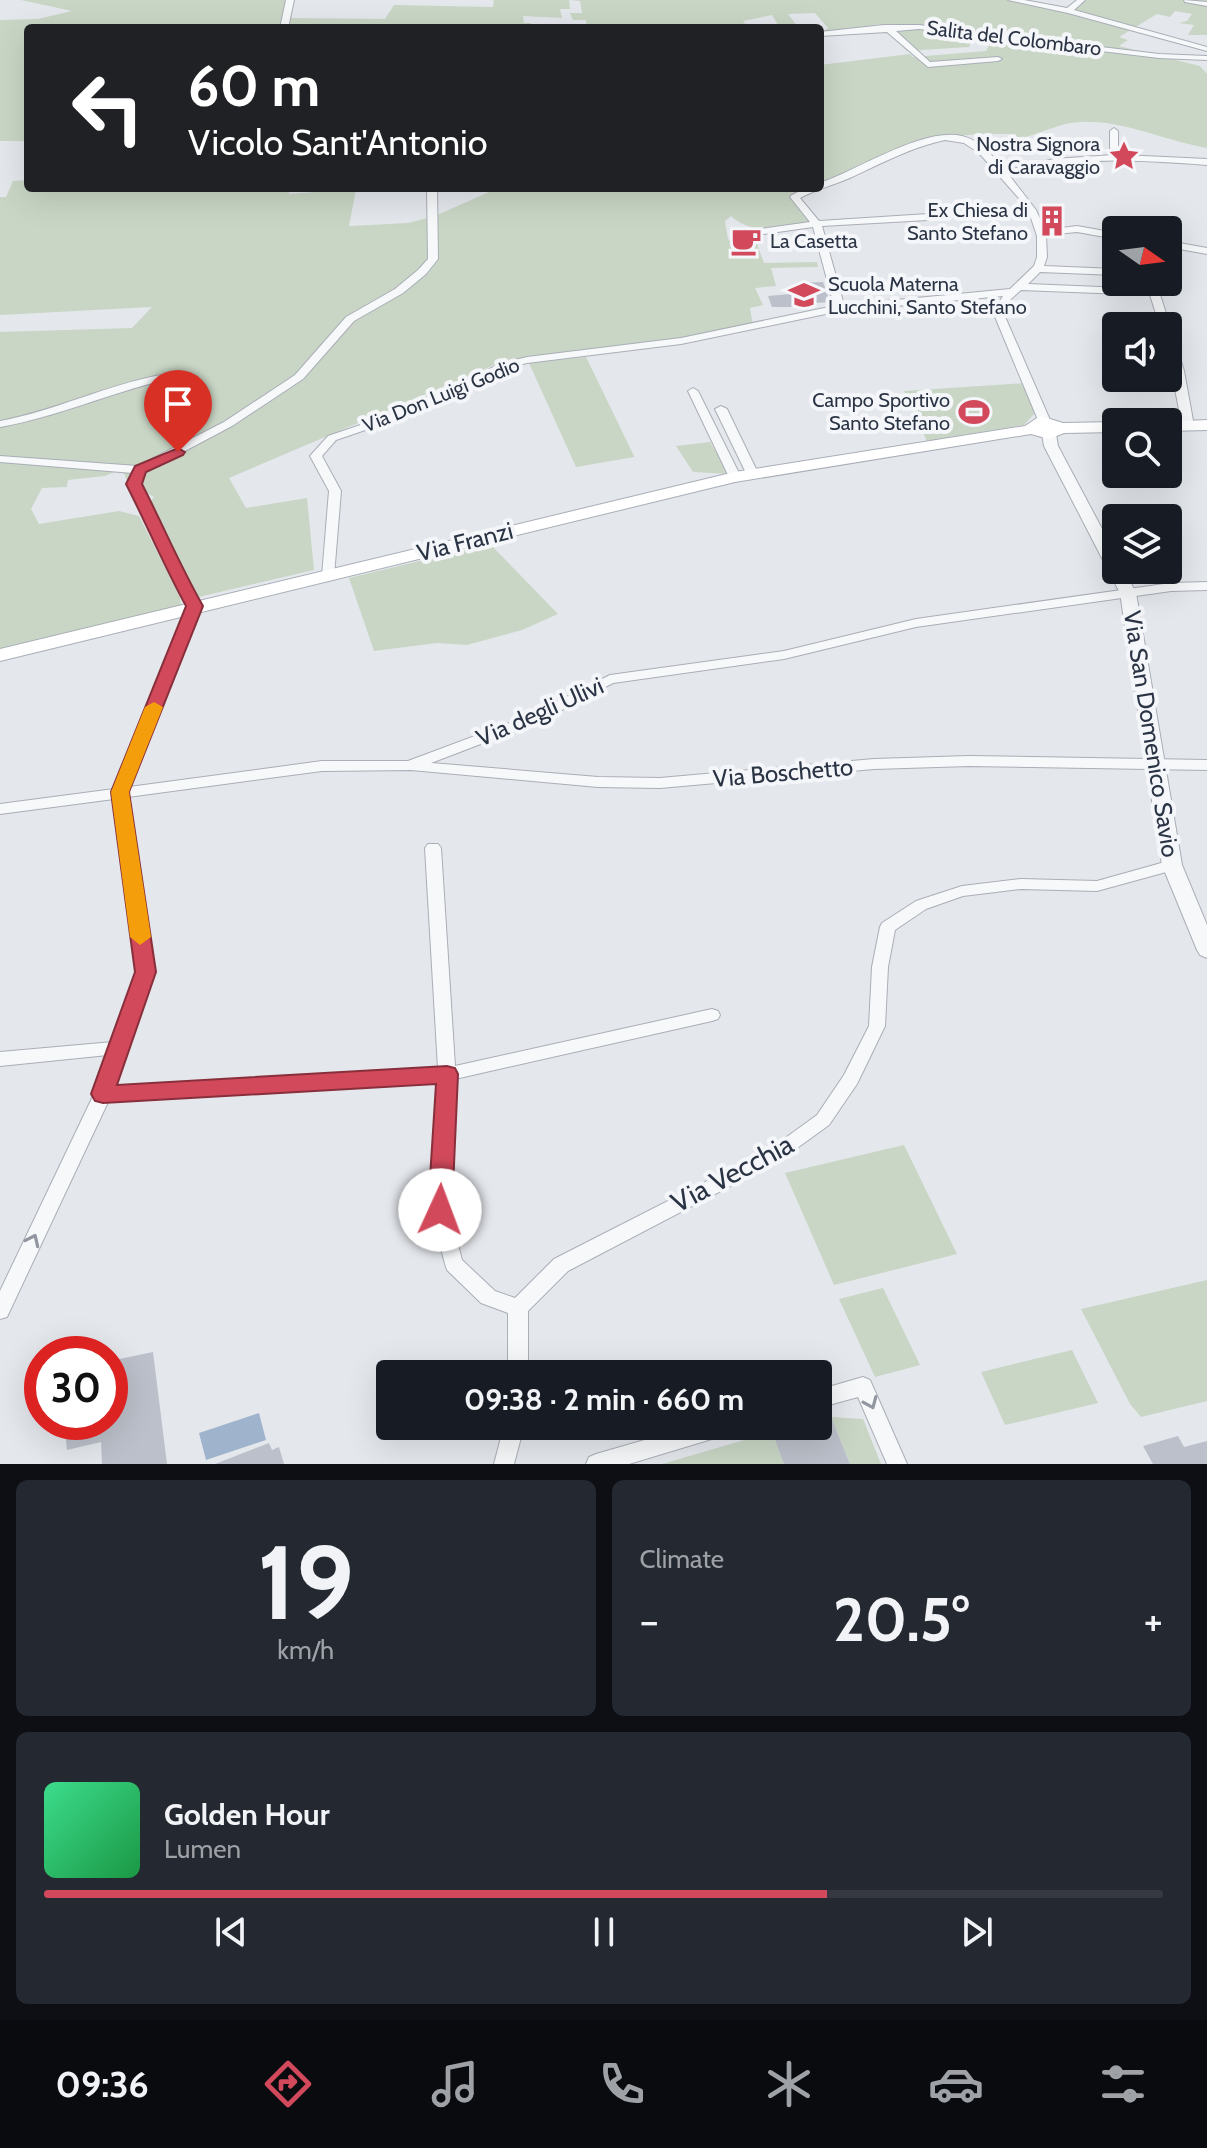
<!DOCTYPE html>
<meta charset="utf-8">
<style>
body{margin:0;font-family:Cabin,sans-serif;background:#242831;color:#f1f3f6;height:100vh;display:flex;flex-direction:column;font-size:30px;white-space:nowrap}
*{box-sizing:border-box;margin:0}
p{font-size:26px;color:#9ea1a6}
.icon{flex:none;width:44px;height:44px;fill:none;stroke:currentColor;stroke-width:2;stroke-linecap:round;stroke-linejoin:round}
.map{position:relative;height:1464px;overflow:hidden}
.side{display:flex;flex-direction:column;gap:16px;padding:16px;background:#0d0f14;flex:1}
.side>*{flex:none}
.banner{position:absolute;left:24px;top:24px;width:800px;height:168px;border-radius:8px;box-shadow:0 8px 32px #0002;background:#202124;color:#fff;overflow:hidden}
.needle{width:52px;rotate:104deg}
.fabs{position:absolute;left:1102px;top:216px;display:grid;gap:16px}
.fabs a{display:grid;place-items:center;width:80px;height:80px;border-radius:8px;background:#171b24;box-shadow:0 8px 32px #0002;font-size:40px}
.speed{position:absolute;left:24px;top:1336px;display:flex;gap:16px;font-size:40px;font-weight:700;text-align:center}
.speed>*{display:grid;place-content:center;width:104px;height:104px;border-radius:50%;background:#171b24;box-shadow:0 8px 32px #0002;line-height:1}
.speed .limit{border:12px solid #d22;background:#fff;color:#111}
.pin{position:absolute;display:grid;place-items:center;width:68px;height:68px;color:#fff;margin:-82px -34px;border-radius:50% 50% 50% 0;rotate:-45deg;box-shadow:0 0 8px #0007}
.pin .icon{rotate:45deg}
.me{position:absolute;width:88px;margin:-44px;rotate:2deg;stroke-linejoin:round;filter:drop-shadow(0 0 6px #0008)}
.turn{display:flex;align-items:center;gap:28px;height:168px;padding:0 32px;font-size:36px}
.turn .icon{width:104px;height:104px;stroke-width:2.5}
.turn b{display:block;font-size:56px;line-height:68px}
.big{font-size:60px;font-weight:700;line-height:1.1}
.side .tile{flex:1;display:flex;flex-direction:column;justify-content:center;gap:12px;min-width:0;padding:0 28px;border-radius:12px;background:#242831}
.side .dial{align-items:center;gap:0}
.dial b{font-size:104px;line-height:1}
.song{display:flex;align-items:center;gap:24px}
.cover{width:96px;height:96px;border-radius:12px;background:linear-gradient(135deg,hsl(150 70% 55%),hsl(140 70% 35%))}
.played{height:8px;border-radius:4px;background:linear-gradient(90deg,#d1495b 70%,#363941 70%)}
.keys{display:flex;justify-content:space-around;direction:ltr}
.heat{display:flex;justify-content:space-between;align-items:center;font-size:44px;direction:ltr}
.side .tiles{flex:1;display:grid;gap:16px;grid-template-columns:1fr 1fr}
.tile:last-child{grid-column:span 2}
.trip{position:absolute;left:376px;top:1360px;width:456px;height:80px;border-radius:8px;background:#171b24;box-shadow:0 8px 32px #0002;font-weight:700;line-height:80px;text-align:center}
.tab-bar{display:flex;height:128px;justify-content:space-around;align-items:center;background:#090b0e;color:#9ea1a6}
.tab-bar .icon{width:56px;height:56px}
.tab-bar .active{color:#d1495b}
.tab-bar b{font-size:36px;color:#f1f3f6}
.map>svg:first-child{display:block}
</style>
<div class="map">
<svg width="1207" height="1464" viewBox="0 0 1207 1464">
<rect width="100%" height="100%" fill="#e4e7ec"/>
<path fill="#c9d6c5" d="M21,0H295L288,18L385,19L394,5L493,7L494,0H1023L1069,11L1081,0H1207V35H1188L1194,25L1179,23L1187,21L1192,14L1175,11L1170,17L1157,14L1119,37L1128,40L1119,46L1200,66L1207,74V148C1164,141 1125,120 1080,122C1057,123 1038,136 1015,139L1012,134C983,134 953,134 924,141C887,149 855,170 820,185V65L910,54L913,57L986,51L992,40L973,38L969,47L907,51L880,24L820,33L828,28L815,13L788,14L799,28H780L772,15L743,21L748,28H587L586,20H573L570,13H582L580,1L569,0L570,9H560L562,18L523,16L524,23H531V28H28V141H0V20L38,19L72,11Z
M28,180V188H290L289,194L356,189L349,226L408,223L435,216L498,188H809L793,196L813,223C784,227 754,237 731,216L725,221L728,239L737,245L757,244L764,263L817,262L818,267L771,268L776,286L755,288L763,305L750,308L753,326L626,347L506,360L229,478L246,508L307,498L314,570L190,599L145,509L154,497L128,483L122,469L105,476L68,480L67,487L42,488L31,509L39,524L119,511L139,516L180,597L181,606L0,651V332L132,328L152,307L0,315V197H6L13,181Z
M586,357L634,456V457L576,467L529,363Z
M1026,383L1034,414L1024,425L927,441L904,391Z
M710,442L729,474L693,472L676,446Z
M490,544L558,614L522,630L467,645L437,643L374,651L349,578Z
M904,1145L957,1254L834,1285L785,1173Z
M1207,1280V1401L1141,1417L1130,1404L1081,1309Z
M883,1288L920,1365L875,1377L839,1299Z
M1072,1350L1098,1403L1005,1425L981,1372Z
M831,1417L863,1419L881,1464H850Z
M772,1432L784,1464H662Z"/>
<path fill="#9fb4cc" d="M259,1413L266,1440L206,1460L199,1433Z"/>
<path fill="#bbc0ca" d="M823,282L830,302L815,303L816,307H772L768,296L791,294L789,289L799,288L797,283Z
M153,1352L167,1464H102L101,1442L67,1450L64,1422H110V1361Z
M831,1417L850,1464H784L772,1432L794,1426H818V1420Z
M1178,1436L1184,1447L1207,1441V1464H1153L1143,1446Z
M269,1443L272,1450L279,1447L284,1464H215Z"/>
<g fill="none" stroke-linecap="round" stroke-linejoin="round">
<g stroke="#a9aeb7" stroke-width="2">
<path id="minor" d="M286,0H294L288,28H280Z
M1008,0H1024L1067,8L1077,0H1085L1074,10L1207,47V51L1068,13Z
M1184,0L1207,2V6L1185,2Z
M884,25H919L1159,54L1207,56V60L1159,58L919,29L896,31L930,62L998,57L1002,59L998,61L928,67L887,32L820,36V32Z
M1114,128L1118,131V148L1122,155L1207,159V165C1140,160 1074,155 1009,175L1036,210L1045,230L1077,226L1116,233V239L1077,232L1046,235L1047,257L1044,266L1116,269V275L1040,272L1028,284L1148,289V282H1156L1170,326L1168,328V326H1160L1150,295L1021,290L1011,299L1003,312L1050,420L1048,422L1044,423L1038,420L993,312L1003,296L840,311L681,344L527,363L511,367L386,423L336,440L322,456L341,491L334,576L328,580L322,576L329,491L310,456L328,436L378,419L503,363L527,357L681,338L834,306L813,227L742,237L737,234L739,232L810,222L790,197L792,195L806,188H820V183C858,170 923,127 962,136C980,140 994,157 1005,171L1054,159L1113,155L1110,148V131ZM945,140L964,143L979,153L1023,203L1031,218L1037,236V257L1034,266L1010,289L844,305L822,226L928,220L933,217L928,214L819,221L800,198C817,189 834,185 852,177C882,163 912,147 945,140Z
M427,188H437L438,259L426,274L403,293L354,321L303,379L232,426L145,472L140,484L176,561L201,606L129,787L322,761H408L531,715L610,675L784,651L916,619L1171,583L1207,582V590L1171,591L916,627L784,659L613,683L541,721L431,763L598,777L660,778L874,759L969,756L1207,760V770L969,766L874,769L660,788L598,787L411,770L322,771L128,797L153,972L114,1087L438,1068L425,848L428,844H438L441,848L455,1066L712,1009L718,1011L720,1015L718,1019L712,1021L455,1079L447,1203L462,1260L495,1291L515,1298L554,1259L770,1149L817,1115L844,1075L869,1026L872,967L880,927L882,923L916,901L962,886L1021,879L1097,881L1172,860L1177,861L1180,865L1177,869L1097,891L1021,889L963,896L926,909L895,930L888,967L885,1026L857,1084L829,1125L782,1159L568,1271L528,1311V1374H508V1313L481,1303L447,1270L445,1264L429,1203L438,1081L109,1100L7,1317L0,1319V1291L94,1094L108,1055L0,1066V1052L113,1042L137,972L114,799L0,814V804L114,789L189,606L164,561L128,484L133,473L0,462V456L138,466L224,422L295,375L346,317L395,289L418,270L428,259Z
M1168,241L1207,248V254L1168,247Z
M1168,332L1173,335L1184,371L1194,426L1188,429L1182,426C1177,395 1168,363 1168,332Z
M161,375L165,376V380C109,393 57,417 0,427V421C55,411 106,385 161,375Z
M693,388L698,391L741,477L739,479L735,481L729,477L688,391Z
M721,406L727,409L758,473L756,475L752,477L746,473L715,409Z
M863,1377L870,1380L907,1464H887L858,1397L818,1408V1390Z
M504,1426H524L514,1464H494Z
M693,1426H735L732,1433L725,1435L629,1464H586L589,1457L596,1454Z"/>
</g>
<g stroke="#a9aeb7" stroke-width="2">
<path id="tertiary" d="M1049,430L1056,434L1058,446L1116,555V570H1124L1136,593L1182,865L1207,925V958L1200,955L1197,950L1162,865L1120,593L1044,446L1042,434Z"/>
</g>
<g stroke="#a9aeb7" stroke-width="2">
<path id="secondary" d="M1040,416L1063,423L1116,422V432L1064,433L1049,439L1031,434L735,482L0,661V649L735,472L1025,426Z
M1207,420V430L1168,431V422H1165Z"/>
</g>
<use href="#minor" fill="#f7f8fa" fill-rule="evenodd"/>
<use href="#tertiary" fill="#f7f8fa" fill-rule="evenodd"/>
<use href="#secondary" fill="#fff" fill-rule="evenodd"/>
</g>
<defs><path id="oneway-chevron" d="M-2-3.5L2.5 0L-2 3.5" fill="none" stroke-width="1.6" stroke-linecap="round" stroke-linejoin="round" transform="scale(2)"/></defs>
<g stroke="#9196a0">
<use href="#oneway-chevron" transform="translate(33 1240) rotate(-65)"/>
<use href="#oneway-chevron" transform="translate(871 1403) rotate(67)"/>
</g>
<path fill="#d1495b" stroke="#882f3b" stroke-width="2" d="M178,448L185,452L183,455L146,472L142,484C163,525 180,566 203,606L129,792L156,972L117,1085L447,1066L455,1068L458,1074L452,1210L448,1217L440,1220L432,1217L428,1210L436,1084L103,1103L95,1101L91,1094L135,972L111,792L186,606C164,566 147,525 126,484L135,466Z"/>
<path fill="#f59e0b" d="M154,702L163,707L129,792L151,937L140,945L130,937L111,792L145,707Z"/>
<defs>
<g id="sight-bare" transform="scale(2.4)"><path d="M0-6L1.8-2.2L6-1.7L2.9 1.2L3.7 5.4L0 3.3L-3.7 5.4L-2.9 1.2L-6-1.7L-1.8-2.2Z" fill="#d1495b" stroke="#f4f6f9" stroke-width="2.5" paint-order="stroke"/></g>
<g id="building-bare" transform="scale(2.4)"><path d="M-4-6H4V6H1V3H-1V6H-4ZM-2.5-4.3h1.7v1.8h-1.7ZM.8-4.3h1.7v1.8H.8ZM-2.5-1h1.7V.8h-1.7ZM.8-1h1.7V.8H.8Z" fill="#d1495b" stroke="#f4f6f9" stroke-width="2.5" paint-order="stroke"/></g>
<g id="cafe-bare" transform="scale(2.4)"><path d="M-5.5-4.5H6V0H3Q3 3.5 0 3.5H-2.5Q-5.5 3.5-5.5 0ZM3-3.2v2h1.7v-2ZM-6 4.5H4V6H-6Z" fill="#d1495b" stroke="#f4f6f9" stroke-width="2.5" paint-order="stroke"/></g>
<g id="school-bare" transform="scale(2.4)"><path d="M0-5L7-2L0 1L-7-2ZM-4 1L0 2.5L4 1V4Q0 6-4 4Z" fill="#d1495b" stroke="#f4f6f9" stroke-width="2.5" paint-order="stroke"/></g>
<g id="stadium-bare" transform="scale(2.4)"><path d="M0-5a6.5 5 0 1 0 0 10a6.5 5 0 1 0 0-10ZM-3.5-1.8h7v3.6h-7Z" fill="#d1495b" stroke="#f4f6f9" stroke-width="2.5" paint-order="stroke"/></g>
</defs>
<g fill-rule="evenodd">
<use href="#sight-bare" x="1124" y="156"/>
<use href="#building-bare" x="1052" y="221"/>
<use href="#cafe-bare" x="746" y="241"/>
<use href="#school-bare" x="804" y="295"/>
<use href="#stadium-bare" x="974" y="412"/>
</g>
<g text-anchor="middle" stroke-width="8" stroke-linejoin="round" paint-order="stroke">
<g font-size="20" fill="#2b3445" stroke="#f4f6f9">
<text transform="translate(1014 38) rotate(7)" y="7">Salita del Colombaro</text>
<text transform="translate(441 395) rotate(-22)" y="7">Via Don Luigi Godio</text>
</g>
<g font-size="20" fill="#2b3445" stroke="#f4f6f9" text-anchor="end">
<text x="1100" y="151">Nostra Signora<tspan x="1100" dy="23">di Caravaggio</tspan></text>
<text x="1028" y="217">Ex Chiesa di<tspan x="1028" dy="23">Santo Stefano</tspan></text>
<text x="770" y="248" text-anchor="start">La Casetta</text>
<text x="828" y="291" text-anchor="start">Scuola Materna<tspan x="828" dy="23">Lucchini, Santo Stefano</tspan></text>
<text x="950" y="407">Campo Sportivo<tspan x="950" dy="23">Santo Stefano</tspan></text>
</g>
<g font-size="24" fill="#2b3445" stroke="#f4f6f9">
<text transform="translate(465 542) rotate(-14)" y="8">Via Franzi</text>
<text transform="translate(540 712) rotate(-24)" y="8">Via degli Ulivi</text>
<text transform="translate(1151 734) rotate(81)" y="8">Via San Domenico Savio</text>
<text transform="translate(783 773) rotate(-5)" y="8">Via Boschetto</text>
</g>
<g font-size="28" fill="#2b3445" stroke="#f4f6f9">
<text transform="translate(732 1173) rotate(-28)" y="10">Via Vecchia</text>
</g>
</g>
</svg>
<div class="fabs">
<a><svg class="needle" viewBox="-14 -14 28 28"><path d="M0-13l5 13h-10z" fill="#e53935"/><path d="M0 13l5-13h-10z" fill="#9ea1a6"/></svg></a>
<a><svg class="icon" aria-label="sound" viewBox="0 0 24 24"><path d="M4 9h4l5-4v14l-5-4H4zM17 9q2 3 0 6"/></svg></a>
<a><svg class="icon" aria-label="search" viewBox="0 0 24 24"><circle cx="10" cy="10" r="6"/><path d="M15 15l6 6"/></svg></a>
<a><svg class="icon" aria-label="layers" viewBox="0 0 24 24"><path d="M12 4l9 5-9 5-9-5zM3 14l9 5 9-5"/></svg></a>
</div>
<div class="speed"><div class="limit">30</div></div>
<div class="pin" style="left:178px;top:452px;background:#d93025"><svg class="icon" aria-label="arrive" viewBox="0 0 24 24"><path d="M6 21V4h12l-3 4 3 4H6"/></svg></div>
<svg class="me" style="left:440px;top:1210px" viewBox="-20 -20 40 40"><circle r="19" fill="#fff"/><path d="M0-13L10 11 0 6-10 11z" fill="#d1495b"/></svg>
<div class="trip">09:38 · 2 min · 660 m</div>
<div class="banner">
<div class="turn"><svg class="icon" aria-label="left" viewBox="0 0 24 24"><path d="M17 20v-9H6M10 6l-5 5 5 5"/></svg><div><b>60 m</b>Vicolo Sant'Antonio</div></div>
</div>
</div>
<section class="side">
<div class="tiles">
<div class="tile dial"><b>19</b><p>km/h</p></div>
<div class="tile"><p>Climate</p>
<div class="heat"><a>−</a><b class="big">20.5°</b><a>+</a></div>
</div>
<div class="tile">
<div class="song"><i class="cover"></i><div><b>Golden Hour</b><p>Lumen</p></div></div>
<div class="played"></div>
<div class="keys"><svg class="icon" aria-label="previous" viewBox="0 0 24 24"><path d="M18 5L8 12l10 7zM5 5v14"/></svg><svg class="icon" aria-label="pause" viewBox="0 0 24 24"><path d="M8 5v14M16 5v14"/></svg><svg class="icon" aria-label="next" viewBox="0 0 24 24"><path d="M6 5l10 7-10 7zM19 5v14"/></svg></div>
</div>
</div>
</section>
<nav class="tab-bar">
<b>09:36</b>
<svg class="icon active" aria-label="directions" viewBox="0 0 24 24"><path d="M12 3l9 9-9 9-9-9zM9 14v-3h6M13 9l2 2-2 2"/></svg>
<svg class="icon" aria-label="music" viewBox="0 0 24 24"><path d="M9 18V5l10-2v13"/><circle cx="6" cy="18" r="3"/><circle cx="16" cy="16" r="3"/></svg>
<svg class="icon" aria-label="phone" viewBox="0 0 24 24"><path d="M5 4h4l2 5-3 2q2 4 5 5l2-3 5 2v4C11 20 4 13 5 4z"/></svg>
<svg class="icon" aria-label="climate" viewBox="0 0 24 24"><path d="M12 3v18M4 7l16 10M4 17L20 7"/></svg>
<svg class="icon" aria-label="car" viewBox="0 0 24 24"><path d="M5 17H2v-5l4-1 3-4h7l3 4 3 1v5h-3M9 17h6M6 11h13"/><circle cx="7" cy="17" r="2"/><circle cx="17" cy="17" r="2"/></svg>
<svg class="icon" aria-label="filters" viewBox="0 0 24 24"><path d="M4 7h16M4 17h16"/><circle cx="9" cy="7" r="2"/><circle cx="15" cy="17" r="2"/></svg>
</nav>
